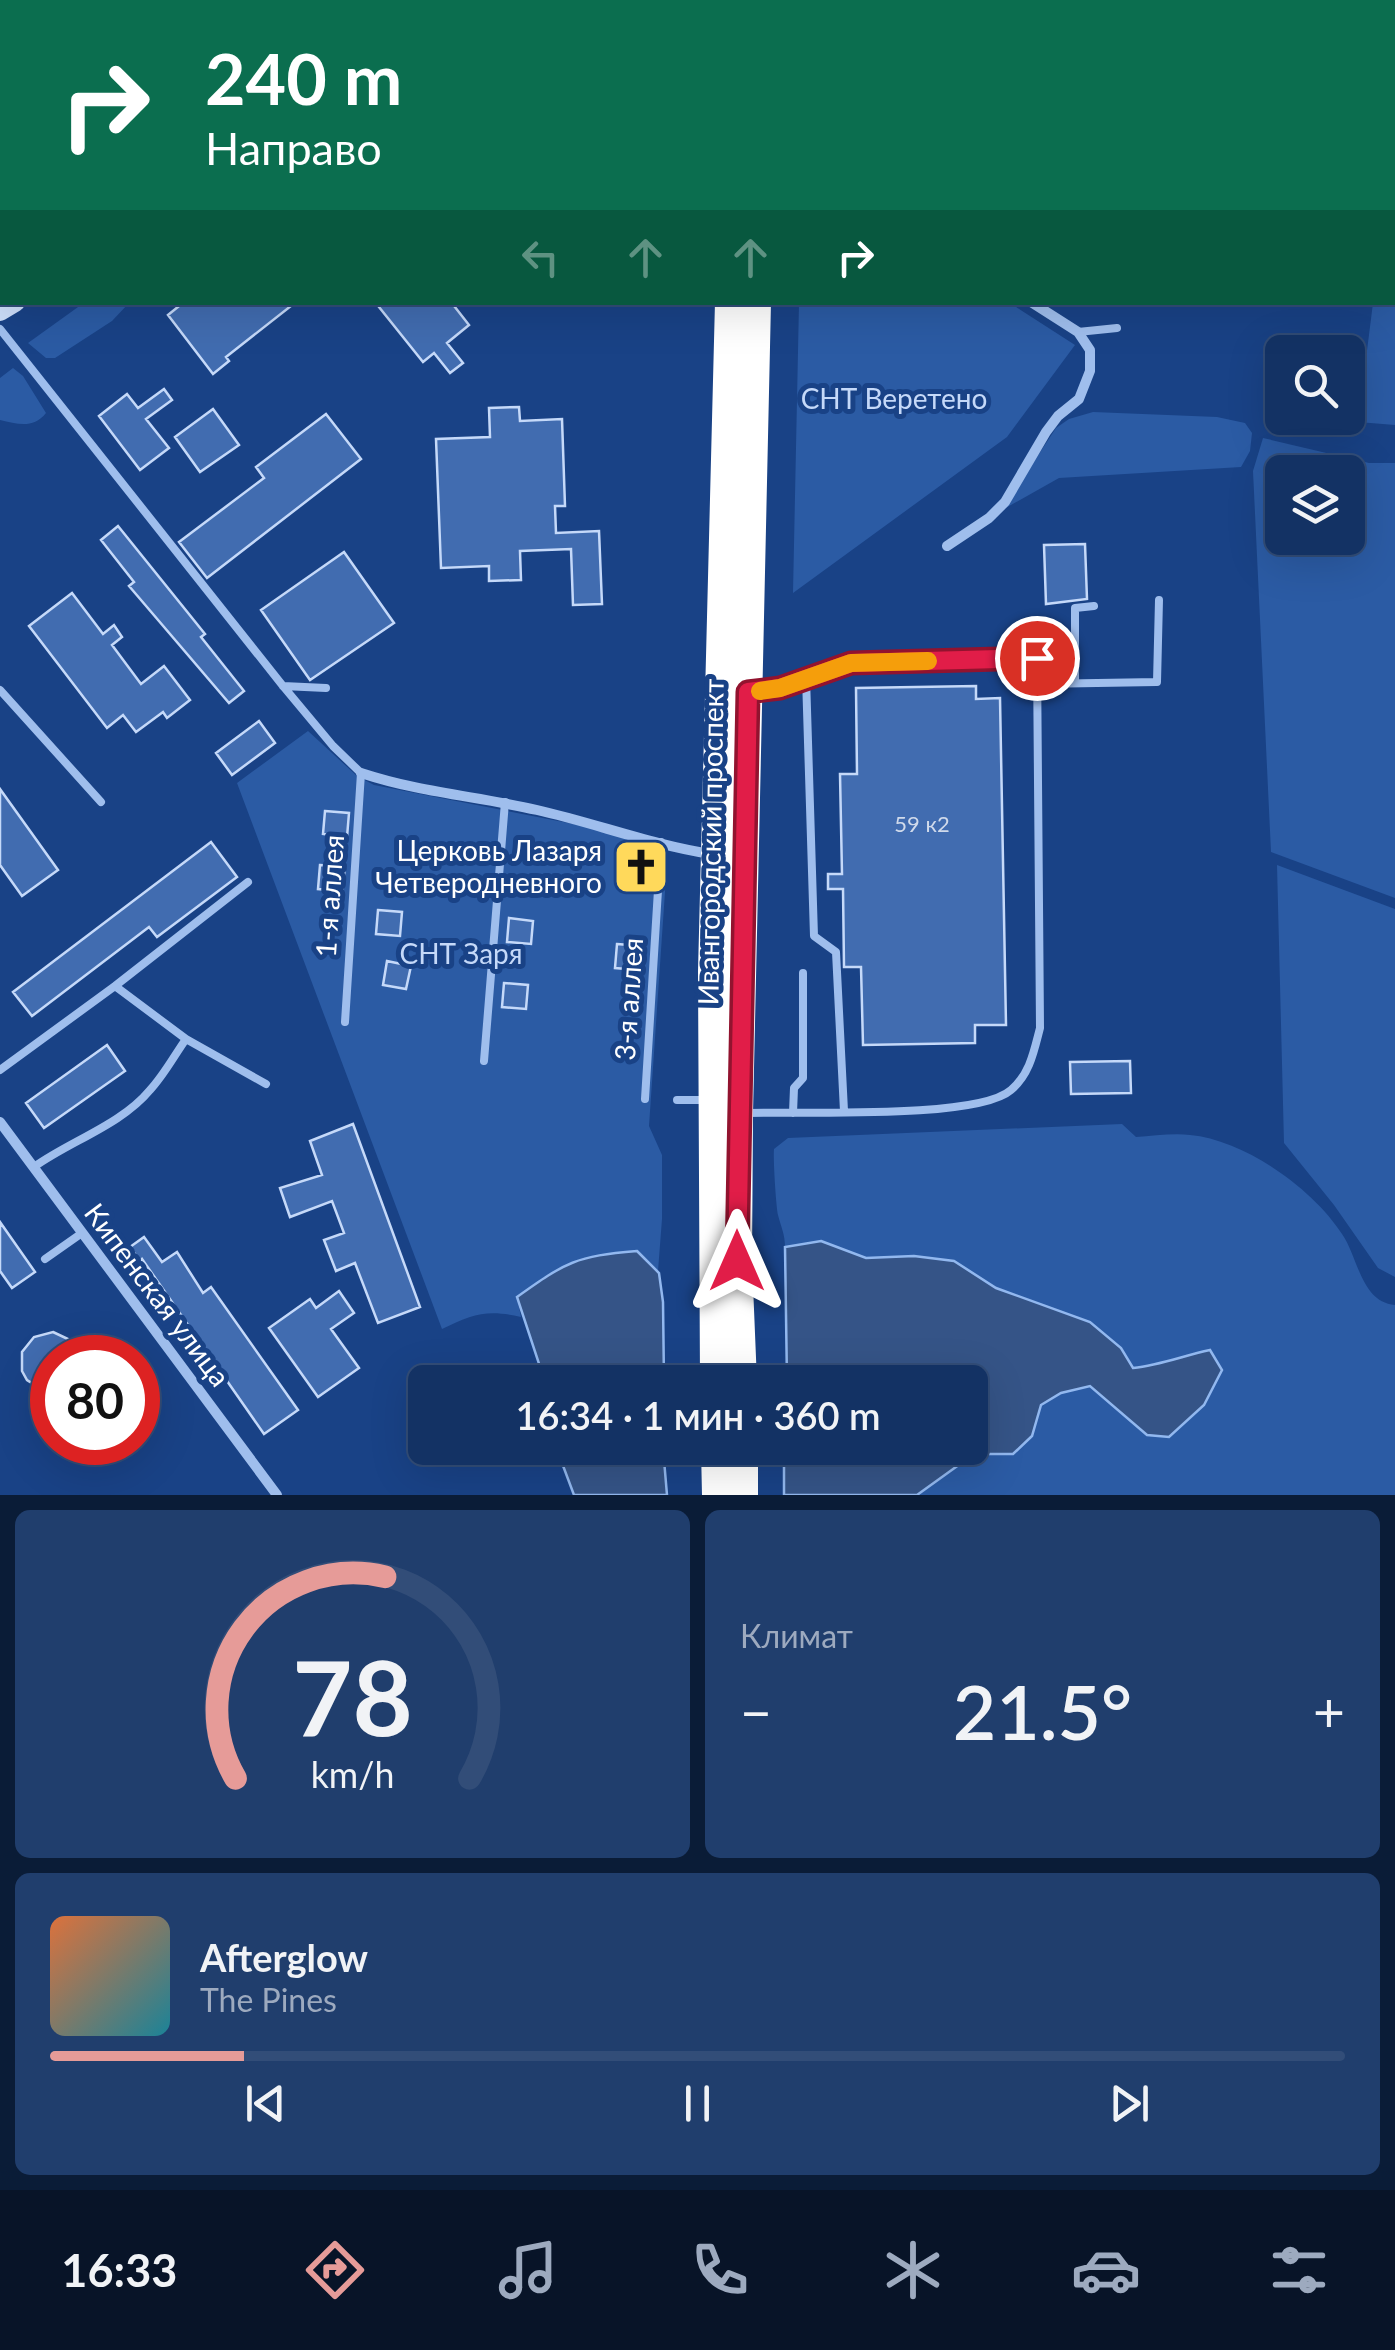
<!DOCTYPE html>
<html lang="ru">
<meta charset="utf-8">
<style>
body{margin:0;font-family:Lato,sans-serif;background:#203e6d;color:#f1f3f6;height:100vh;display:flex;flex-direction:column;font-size:38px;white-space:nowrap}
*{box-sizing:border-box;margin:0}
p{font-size:32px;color:#9daabf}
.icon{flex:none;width:55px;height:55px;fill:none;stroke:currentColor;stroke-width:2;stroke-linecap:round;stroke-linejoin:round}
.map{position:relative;height:1495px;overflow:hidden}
.sheet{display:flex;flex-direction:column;gap:15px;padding:15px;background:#0a1c37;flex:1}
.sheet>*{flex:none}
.guide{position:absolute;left:0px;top:0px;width:1395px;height:305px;box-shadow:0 10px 40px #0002,0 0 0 2px #324d78;background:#0b6e4f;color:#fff;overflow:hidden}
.tools{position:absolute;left:1265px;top:335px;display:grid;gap:20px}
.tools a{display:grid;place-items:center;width:100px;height:100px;border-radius:15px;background:#133264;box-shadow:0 10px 40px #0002,0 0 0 2px #324d78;font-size:50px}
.speed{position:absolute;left:30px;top:1335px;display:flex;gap:20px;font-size:50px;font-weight:700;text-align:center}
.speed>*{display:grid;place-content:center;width:130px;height:130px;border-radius:50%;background:#133264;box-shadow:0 10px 40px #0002,0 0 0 2px #324d78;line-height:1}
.speed .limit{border:15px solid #d22;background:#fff;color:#111}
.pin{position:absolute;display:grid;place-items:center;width:85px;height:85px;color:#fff;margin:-42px;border:5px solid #fff;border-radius:50%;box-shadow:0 2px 10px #0007}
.me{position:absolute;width:110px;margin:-55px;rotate:0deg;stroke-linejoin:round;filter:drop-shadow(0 0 8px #0008)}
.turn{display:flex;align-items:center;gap:35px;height:210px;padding:0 40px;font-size:45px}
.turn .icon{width:130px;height:130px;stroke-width:2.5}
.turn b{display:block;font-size:70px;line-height:85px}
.lanes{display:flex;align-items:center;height:95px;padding:0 40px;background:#0003;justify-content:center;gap:50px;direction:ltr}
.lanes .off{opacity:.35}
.big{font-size:75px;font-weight:600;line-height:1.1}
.sheet .tile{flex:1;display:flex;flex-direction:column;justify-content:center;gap:15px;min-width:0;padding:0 35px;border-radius:15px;background:#203e6d}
.sheet .dial{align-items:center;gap:0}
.dial svg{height:260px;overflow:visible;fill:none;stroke:#324d78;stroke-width:7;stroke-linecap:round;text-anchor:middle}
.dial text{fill:#f1f3f6;stroke:none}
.song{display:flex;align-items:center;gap:30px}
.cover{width:120px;height:120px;border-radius:15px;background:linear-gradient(135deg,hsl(20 70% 55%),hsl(190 70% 35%))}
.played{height:10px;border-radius:5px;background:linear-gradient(90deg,#e69b98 15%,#324d78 15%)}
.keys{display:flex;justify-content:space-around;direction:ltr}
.heat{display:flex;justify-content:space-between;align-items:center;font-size:55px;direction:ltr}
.sheet .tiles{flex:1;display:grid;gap:15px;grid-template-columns:1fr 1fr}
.tile:last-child{grid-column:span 2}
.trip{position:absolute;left:408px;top:1365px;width:580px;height:100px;border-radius:15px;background:#133264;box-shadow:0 10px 40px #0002,0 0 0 2px #324d78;font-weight:600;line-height:100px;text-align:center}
.dock{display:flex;height:160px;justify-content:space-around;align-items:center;background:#081428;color:#9daabf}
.dock .icon{width:70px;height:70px}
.dock .active{color:#e69b98}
.dock b{font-size:45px;color:#f1f3f6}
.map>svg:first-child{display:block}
</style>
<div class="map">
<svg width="1395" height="1495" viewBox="0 0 1395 1495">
<rect width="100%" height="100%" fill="#194286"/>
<path fill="#2b5ba4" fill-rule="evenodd" d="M1328,0H1395V425L1358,422L1373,303L1392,302V2Z
M85,302L129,303L112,321L55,358H46L28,343Z
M799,303H1010L1075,345L1007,437L793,593Z
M13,368L23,376L46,413C33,429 18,424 0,420V378Z
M1093,412L1217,417L1245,423L1252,433L1250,451L1241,467L1059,478L1002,510L1056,428L1069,419Z
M1263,438L1369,463H1395V898L1271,852L1253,471ZM1282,472H1348V538H1282Z
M308,731L357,776L374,785L589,827L668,848L649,1126L662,1155V1219L658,1271L637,1251C576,1256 566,1262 517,1297L521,1317C487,1309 473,1314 442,1329L237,783Z
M1277,865L1395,909V1277L1378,1268L1334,1205L1284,1143Z
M1122,1124L1136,1137C1153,1136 1173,1133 1190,1135C1245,1140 1313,1189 1342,1234C1358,1257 1361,1302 1395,1305V1495H917L974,1454L992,1455L1032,1436L1041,1405L1061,1393L1090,1386L1146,1435L1167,1365L1133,1368L1121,1348L1090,1322L996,1288L954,1261L914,1256L866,1258L821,1241L785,1247C785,1234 781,1227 778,1215C776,1205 773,1159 774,1149L788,1138Z"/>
<path fill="#355487" stroke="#92b8ef" stroke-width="2.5" d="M821,1241L866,1258L914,1256L954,1261L996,1288L1090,1322L1121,1348L1133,1368C1161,1365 1182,1356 1210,1350L1222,1370L1204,1405L1169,1437L1147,1435L1090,1386L1061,1393L1041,1405L1032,1436L1013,1454H974L917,1495H784V1448H970V1382H787L785,1247Z
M637,1251L659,1273L663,1302L664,1382H545L517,1297C566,1262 576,1256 637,1251Z
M559,1448H663L667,1495H574L559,1455Z"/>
<path fill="#416cb0" stroke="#c5d9f9" stroke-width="2.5" d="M184,302H296L226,357L229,361L213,374L168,315Z
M375,302H451L469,325L447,343L463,363L450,373L434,353L423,362Z
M164,389L172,400L146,419L169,448L140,470L99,416L127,394L138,408Z
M519,407L520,421L562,419L565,506H555L556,533L599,531L602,604L573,605L571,549L520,551L521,580L489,581V566L441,568L436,439L490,437L489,408Z
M213,409L239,445L200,472L175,437Z
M326,414L361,459L207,578L179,542L264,478L256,467Z
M118,526L205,634L201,637L244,691L229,703L129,586L134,582L101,540Z
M1085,544L1087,599L1046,604L1044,545Z
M344,552L394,623L310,680L261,610Z
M72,593L103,634L114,625L122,637L112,645L141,684L164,666L190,700L167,718L163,712L136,732L123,715L107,728L29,626Z
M976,686V699L1000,698L1006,1025H975V1043L863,1045L861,967H844L843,889H828V874H842L840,774H857L856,688Z
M259,721L275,743L232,775L216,753Z
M0,789L58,870L22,896L0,865Z
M325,811L349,813L347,837L323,834Z
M211,842L237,877L157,937L149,927L32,1016L13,992Z
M635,849L653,852L647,885L629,881Z
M320,865L345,867L342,891L318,889Z
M378,910L402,912L400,936L376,934Z
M509,918L533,921L531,944L507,942Z
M617,944L641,946L639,970L615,968Z
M387,961L411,966L406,989L383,985Z
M504,983L528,985L526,1009L502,1007Z
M107,1045L125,1071L44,1128L26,1103Z
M1130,1061L1131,1093L1071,1094L1070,1062Z
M353,1124L420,1307L378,1323L355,1263L336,1271L324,1240L344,1233L332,1201L290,1217L280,1188L322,1175L310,1141Z
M0,1222L35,1272L12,1288L0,1271Z
M144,1237L162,1262L177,1252L203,1293L211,1287L298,1410L264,1434L142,1259L140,1261L130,1247Z
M339,1291L354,1313L331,1329L359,1368L318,1397L269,1328L310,1299L316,1308Z
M53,1332L70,1340L79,1358H52V1391L43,1390L27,1380L22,1371V1352L34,1337Z"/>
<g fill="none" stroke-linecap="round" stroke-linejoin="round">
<path stroke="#9fbeed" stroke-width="8" d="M160,0L161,2
M1054,0V2
M1184,0V2
M210,2L212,0
M0,329L283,686L333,746L361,773L345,1022
M1078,332L1117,328
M806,677L814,936L836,952L844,1111
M1075,683V608L1094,606
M1037,684L1157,682L1159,600
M283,686L326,688
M0,690L101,802
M115,986L186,1039L266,1084
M484,1061L505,802
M0,1070L115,986L248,882
M645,1099L661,842
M677,1100H707
M744,1113C796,1111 977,1120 1011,1090C1030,1074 1034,1051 1040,1028L1037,658L851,663L780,688L752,691
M793,1113L794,1088L803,1078V973
M34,1167C70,1141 121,1125 150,1090C164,1075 174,1056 186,1039
M45,1259L82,1233"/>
<path stroke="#9fbeed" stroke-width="10" d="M947,546L989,518L1005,502L1046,432L1058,416L1079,399L1090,371V350L1078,332L1031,302
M361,773C422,793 476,796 537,810C595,823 652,845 711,854
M0,1122L277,1495"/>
<path stroke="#ccddf9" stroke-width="20" d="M344,2L347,0
M380,2L383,0
M417,2L421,0
M0,290L2,287
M0,311L15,302"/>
<path stroke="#fff" stroke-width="30" d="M700,0L701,2
M728,0V2
M715,1382L713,972L730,302
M742,1382L737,1261L738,1113L756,302
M716,1448L717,1495
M743,1448V1495"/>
</g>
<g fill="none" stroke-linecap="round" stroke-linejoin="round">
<g stroke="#92132f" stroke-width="25">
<path id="route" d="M737,1261L748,692L780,688L851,663L1037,658"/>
</g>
<use href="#route" stroke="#e11d48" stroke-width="18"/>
<path stroke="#f59e0b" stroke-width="18" d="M760,691L780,688L851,663L928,661"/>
</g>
<defs>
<g id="church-square" transform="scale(2.875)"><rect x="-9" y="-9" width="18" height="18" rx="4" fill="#ffd95b" stroke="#194286"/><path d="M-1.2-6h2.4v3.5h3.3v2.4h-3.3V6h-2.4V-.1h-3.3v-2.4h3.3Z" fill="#111"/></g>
</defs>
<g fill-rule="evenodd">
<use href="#church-square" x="641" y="867"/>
</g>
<g text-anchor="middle" stroke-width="10" stroke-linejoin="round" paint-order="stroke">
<g font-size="22" fill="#d0daeb">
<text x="922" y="832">59 к2</text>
</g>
<g font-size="28" fill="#c5d9f9" stroke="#194286">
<text x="894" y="409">СНТ Веретено</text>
<text x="461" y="964">СНТ Заря</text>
</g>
<g font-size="28" fill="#fff" stroke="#194286">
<text transform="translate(711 842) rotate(-89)" y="10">Ивангородский проспект</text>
<text transform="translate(330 896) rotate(-86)" y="10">1-я аллея</text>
<text transform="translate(629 999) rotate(-86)" y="10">3-я аллея</text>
<text transform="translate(157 1295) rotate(53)" y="10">Кипенская улица</text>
</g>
<g font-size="28" fill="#fff" stroke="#194286" text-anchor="end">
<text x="602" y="861">Церковь Лазаря<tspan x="602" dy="32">Четверодневного</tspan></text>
</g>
</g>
</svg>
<div class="tools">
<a><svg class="icon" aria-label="search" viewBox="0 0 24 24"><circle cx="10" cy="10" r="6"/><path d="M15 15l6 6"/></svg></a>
<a><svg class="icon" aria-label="layers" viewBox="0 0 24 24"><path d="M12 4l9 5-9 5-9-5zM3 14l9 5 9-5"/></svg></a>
</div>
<div class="speed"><div class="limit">80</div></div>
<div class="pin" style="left:1037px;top:658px;background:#d93025"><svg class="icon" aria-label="arrive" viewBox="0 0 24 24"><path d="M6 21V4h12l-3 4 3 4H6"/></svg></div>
<svg class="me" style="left:737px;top:1261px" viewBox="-20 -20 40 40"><path d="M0-17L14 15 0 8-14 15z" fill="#e11d48" stroke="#fff" stroke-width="4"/></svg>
<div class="trip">16:34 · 1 мин · 360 m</div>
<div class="guide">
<div class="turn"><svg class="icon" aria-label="right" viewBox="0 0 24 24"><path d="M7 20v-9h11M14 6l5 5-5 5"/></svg><div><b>240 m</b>Направо</div></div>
<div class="lanes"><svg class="icon off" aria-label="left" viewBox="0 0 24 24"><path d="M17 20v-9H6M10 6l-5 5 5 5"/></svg><svg class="icon off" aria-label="ahead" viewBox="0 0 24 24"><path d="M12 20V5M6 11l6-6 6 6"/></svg><svg class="icon off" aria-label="ahead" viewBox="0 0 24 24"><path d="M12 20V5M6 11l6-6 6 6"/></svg><svg class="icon" aria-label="right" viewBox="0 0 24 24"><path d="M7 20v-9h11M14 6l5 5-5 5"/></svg></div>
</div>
</div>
<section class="sheet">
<div class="tiles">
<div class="tile dial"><svg viewBox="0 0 100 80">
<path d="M14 69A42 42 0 1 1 86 69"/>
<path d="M14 69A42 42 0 0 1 60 7" stroke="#e69b98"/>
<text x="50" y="56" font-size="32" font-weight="700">78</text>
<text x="50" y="72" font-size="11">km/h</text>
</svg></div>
<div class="tile"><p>Климат</p>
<div class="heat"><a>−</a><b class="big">21.5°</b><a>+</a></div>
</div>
<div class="tile">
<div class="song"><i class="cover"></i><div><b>Afterglow</b><p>The Pines</p></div></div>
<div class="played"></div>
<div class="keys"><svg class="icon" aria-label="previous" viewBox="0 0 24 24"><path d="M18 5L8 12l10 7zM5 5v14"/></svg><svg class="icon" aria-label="pause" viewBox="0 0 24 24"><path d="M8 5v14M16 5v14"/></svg><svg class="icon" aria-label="next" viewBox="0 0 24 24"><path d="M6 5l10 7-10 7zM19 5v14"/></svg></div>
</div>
</div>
</section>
<nav class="dock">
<b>16:33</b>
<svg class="icon active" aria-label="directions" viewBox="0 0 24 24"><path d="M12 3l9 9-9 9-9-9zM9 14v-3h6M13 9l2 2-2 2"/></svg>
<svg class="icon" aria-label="music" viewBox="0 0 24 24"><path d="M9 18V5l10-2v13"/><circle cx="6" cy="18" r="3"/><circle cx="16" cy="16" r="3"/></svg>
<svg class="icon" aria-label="phone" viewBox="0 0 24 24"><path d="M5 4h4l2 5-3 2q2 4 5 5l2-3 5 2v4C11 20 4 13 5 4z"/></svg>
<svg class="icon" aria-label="climate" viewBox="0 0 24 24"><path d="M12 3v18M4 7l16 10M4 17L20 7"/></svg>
<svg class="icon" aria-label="car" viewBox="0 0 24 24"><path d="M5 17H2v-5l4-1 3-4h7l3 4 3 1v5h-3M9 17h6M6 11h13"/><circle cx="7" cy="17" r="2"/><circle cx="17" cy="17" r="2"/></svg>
<svg class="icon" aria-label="filters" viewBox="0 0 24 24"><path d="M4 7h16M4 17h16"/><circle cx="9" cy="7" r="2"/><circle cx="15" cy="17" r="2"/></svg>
</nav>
